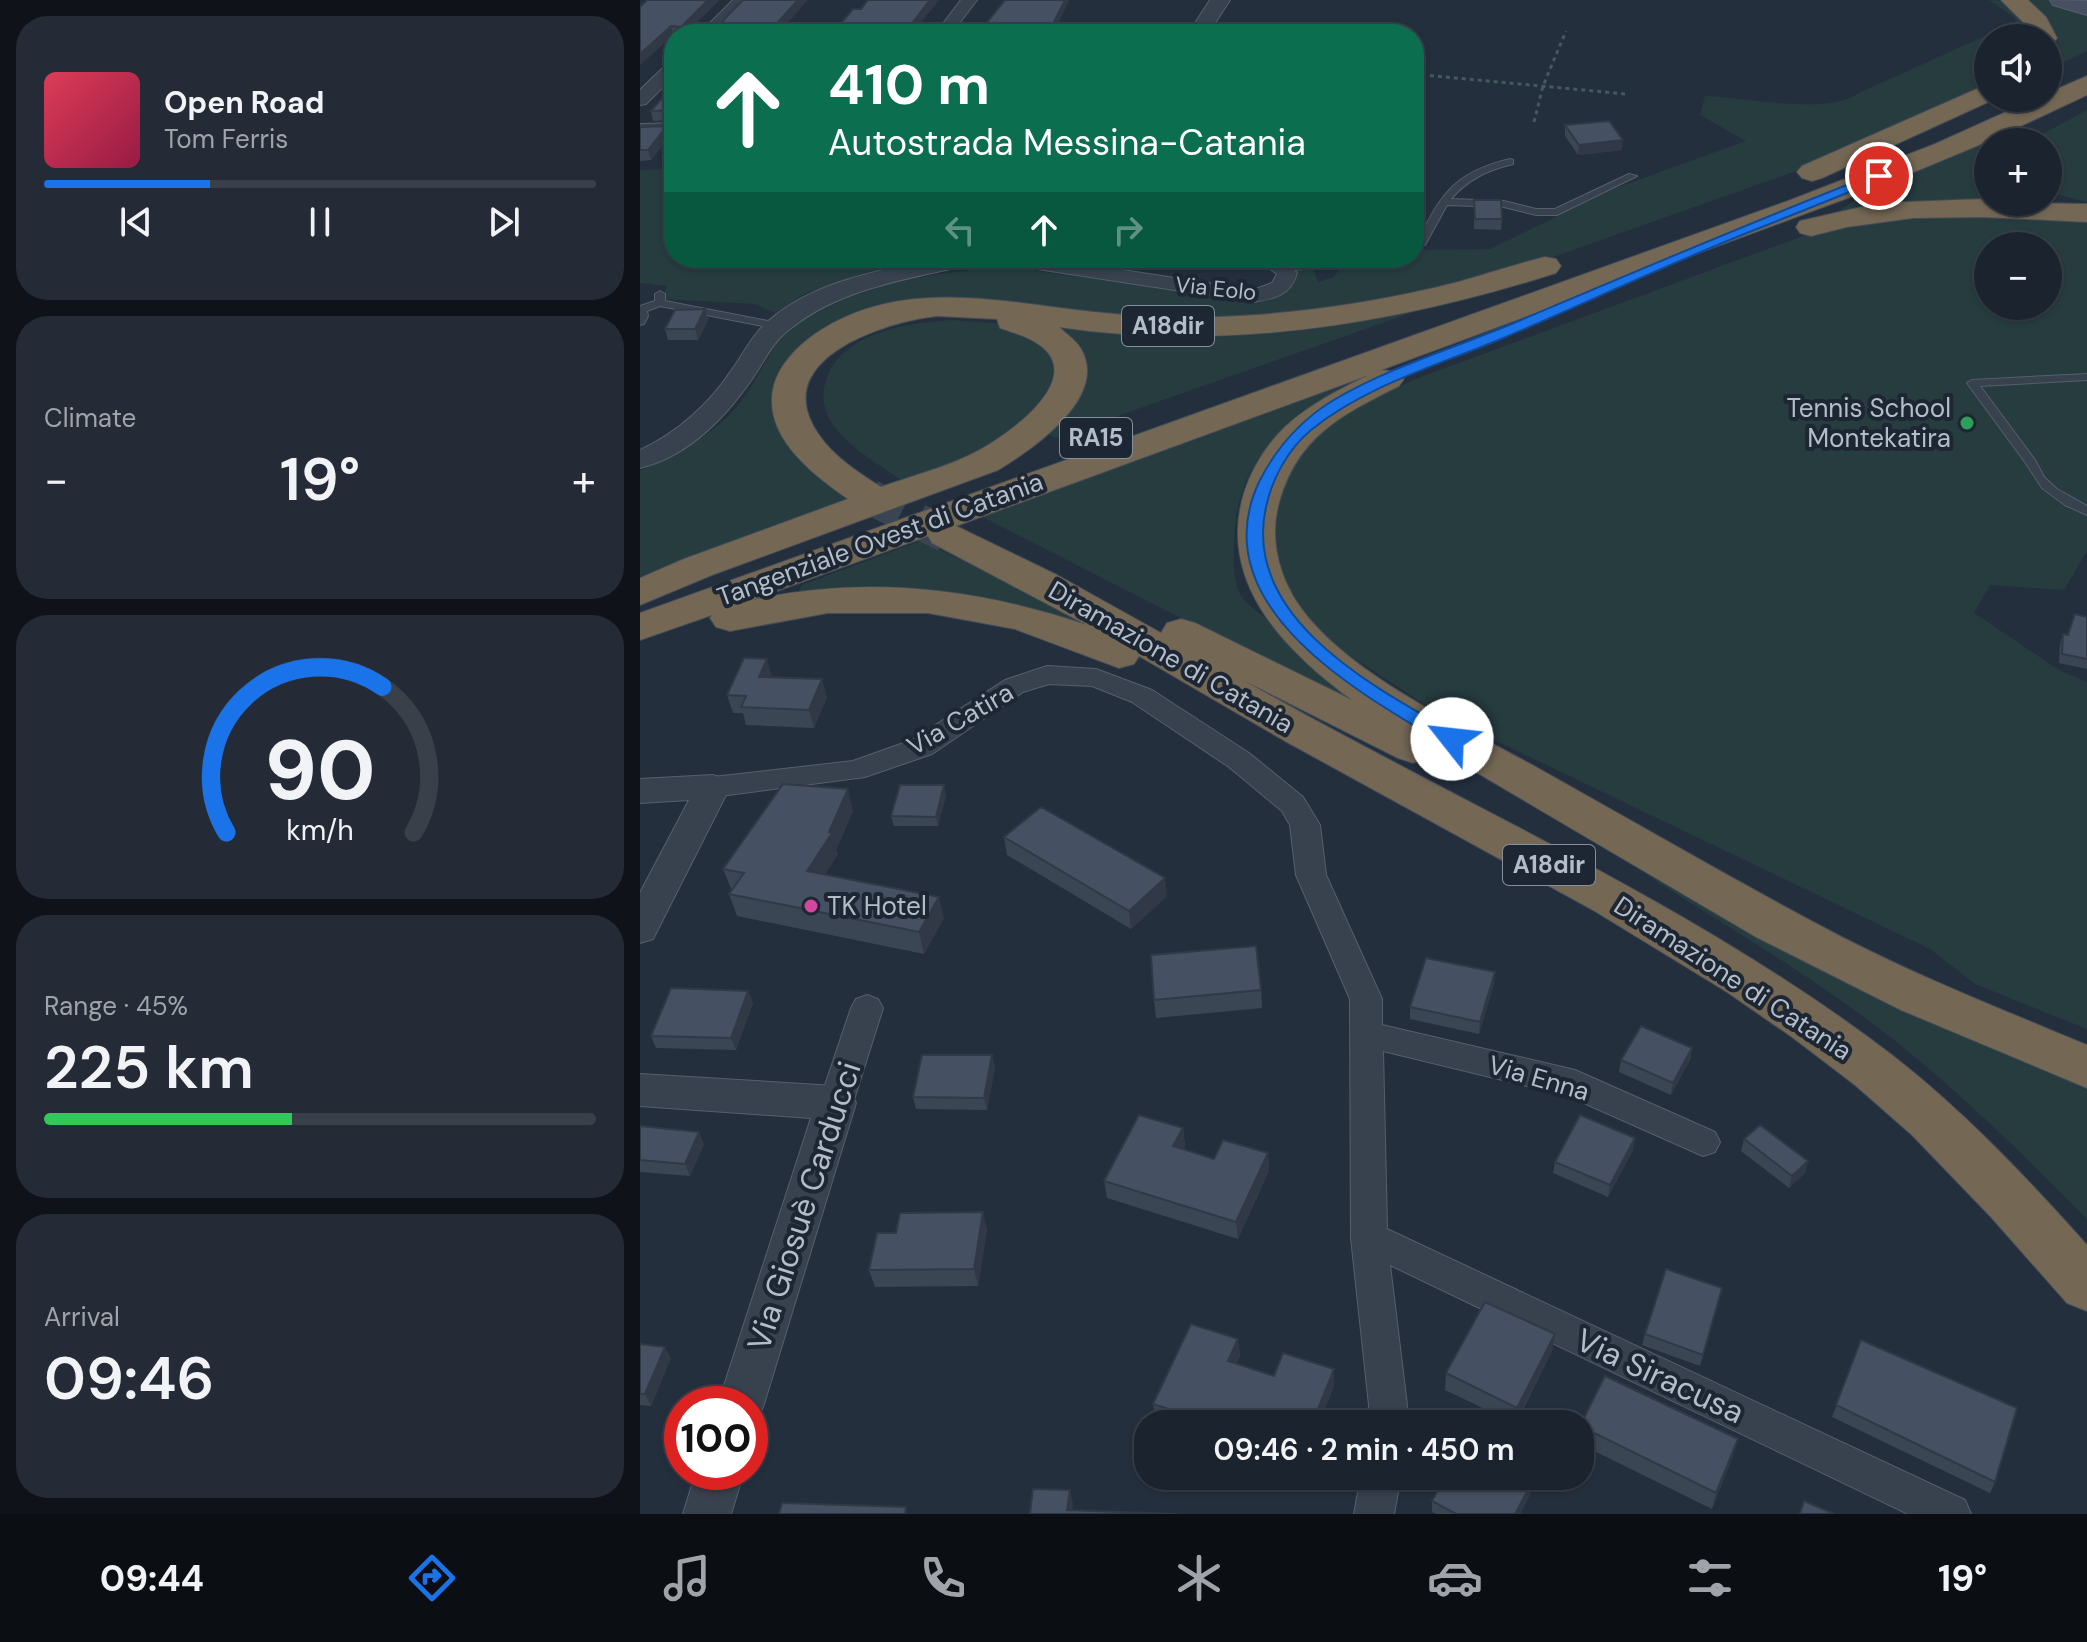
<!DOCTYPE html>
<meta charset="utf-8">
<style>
body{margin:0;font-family:"DM Sans",sans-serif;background:#242b36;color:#f1f3f6;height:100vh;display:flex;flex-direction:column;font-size:30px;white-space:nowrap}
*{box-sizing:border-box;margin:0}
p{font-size:26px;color:#a0a4aa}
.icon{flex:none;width:44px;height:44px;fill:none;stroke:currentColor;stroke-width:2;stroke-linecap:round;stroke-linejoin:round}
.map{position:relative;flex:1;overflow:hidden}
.drawer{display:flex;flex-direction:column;gap:16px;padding:16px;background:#0f1319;width:640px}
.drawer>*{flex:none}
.banner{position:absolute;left:24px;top:24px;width:760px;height:244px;border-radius:32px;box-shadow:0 2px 6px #0004,0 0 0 2px #39404a;background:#0b6e4f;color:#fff;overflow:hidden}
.controls{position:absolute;left:1334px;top:24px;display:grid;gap:16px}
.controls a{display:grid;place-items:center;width:88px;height:88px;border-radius:50%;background:#1b232e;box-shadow:0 2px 6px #0004,0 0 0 2px #39404a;font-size:40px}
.speed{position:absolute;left:24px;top:1386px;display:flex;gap:16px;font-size:40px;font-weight:700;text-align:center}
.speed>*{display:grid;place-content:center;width:104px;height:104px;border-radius:50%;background:#1b232e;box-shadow:0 2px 6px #0004,0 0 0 2px #39404a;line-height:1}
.speed .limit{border:12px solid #d22;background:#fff;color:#111}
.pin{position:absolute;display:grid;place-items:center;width:68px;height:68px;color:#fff;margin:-34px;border:4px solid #fff;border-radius:50%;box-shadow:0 2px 8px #0007}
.me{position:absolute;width:88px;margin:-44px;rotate:299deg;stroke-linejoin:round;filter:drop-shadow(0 0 6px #0008)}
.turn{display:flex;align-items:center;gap:28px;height:168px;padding:0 32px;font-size:36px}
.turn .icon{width:104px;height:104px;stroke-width:2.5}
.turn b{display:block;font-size:56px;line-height:68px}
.lanes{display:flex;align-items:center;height:76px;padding:0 32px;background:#0003;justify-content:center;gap:40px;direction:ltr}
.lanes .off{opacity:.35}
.big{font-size:60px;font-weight:600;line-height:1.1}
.drawer .tile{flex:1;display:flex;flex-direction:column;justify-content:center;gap:12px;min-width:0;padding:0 28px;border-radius:32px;background:#242b36}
.drawer .dial{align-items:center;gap:0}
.dial svg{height:208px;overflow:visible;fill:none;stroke:#39404a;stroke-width:7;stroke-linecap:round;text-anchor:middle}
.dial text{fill:#f1f3f6;stroke:none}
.song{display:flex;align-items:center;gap:24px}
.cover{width:96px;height:96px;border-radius:12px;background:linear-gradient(135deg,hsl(350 70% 55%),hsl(340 70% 35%))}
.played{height:8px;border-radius:4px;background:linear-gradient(90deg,#1a73e8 30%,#39404a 30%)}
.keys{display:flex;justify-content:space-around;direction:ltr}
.heat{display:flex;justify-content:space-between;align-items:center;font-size:44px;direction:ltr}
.charge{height:12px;border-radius:6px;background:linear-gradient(90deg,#34c759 45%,#39404a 0)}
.trip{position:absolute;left:494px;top:1410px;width:460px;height:80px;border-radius:32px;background:#1b232e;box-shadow:0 2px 6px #0004,0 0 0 2px #39404a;font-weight:600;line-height:80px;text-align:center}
.tabs{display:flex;height:128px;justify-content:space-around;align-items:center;background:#0b0e12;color:#a0a4aa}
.tabs .icon{width:56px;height:56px}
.tabs .active{color:#1a73e8}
.tabs b{font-size:36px;color:#f1f3f6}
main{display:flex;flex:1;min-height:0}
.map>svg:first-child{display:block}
</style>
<main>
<section class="drawer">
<div class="tile">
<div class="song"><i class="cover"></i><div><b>Open Road</b><p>Tom Ferris</p></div></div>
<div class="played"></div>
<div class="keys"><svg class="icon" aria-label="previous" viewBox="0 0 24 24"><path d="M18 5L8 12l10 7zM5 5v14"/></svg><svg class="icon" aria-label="pause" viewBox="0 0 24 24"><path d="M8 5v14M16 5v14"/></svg><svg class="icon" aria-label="next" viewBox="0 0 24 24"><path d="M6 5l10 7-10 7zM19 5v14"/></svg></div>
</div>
<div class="tile"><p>Climate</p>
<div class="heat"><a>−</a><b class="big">19°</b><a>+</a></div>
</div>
<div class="tile dial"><svg viewBox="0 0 100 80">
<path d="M14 69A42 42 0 1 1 86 69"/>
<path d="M14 69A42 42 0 0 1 74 13" stroke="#1a73e8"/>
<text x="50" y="56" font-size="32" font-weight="700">90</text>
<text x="50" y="72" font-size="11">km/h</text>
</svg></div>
<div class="tile"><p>Range · 45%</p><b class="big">225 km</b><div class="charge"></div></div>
<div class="tile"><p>Arrival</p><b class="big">09:46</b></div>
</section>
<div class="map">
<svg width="1447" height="1514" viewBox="0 0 1447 1514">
<rect width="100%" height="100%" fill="#242f3e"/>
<path fill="#263c3f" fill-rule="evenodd" d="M1349,0C1379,0 1381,15 1395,38H1348V85L1159,170L868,273L795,294L590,320L492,316L344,299L297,298L160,352L152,449L175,475L210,502L0,576V471C36,453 75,435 100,403C119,379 128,348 152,328C202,285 303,271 366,267L618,301C639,298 650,292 657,271L673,269L678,282L694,277L703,264L730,258H774V250L850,249L973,189L1106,141L1060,115L1065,96C1105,97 1188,116 1219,93L1376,22L1374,17Z
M1383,0H1409L1447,12V51L1408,70L1413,45L1412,27Z
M1447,110V202L1408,192V142H1388Z
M1367,133L1362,142H1348V202H1408L1414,207L1194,214L1224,194Z
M34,169V258H260L259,266L168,292L135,313L115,304L22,299L27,286L0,283V170Z
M1243,215L1447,218V551L1424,590L1350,585L1334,613L1419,670L1447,682V1029L1335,984L1290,949L798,713L697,647L666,617L644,586L632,559L633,502L658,454L701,415L778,378L1179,230ZM1348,246H1408V306H1348Z
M788,307L415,438L407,434L438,392L392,319L455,329Z
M311,320L367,324L411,348L419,384L362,443L267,484C241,465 209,449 191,422C182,407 181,391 188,375C207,331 269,323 311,320Z
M713,380C646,421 595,459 594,543C594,561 592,582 602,597C607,605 618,611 625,618C638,630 647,647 661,659C700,695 748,720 793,747L341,516Z
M281,541L451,622L513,658C459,635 405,609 347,598C284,587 222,588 158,593L162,585Z
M1005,874L1447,1078V1219C1385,1156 1323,1095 1254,1040C1177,979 1088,927 1005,874Z"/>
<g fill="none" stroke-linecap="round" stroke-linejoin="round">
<path stroke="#3a4453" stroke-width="35" stroke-dasharray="35 18" stroke-linecap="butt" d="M230,497L306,535"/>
<g stroke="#565f6c" stroke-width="2">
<path id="service" d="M870,159L873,160V164C848,170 828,179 811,199L864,201L896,209H915L989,174L997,176L917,215H896L864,207L807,205L785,245L774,247V241H778C802,192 816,172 870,159Z
M693,258H710L677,268L642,271L637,268C652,260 676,262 693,258Z
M20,291L25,294V301L138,323L143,326L138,329L20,306L7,311L8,316L4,324L0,325V306L15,301V294Z
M1447,374V380L1340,386L1395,460L1404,477L1417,489L1447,506V515L1425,505L1402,488L1385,462L1327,383L1332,380Z"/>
</g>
<g stroke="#565f6c" stroke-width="2">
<path id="minor" d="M93,0H110L76,34H59Z
M321,0H337L311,34H295Z
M34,62V76L6,104L0,105V90L28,63Z
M34,123V133L0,134V124Z
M404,258L613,290L632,283L637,274L615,258H642L657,273C651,295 634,299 613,302L384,267L324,265L314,259Z
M407,666L456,669L512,690L609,753L663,797L680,825L686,875L742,999V1025L935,1070L1075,1132L1080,1142L1075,1152L1063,1156L928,1096L743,1051L747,1229L1325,1500L1331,1514H1268L750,1265L767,1405L766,1424H728L729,1405L711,1238L710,999L656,875L650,825L642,811L589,767L492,702L452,686L409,684L383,692L292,754L225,777L73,797L63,794L59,787L63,780L73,777L213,761L272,740L365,680Z
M227,995L238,999L243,1008L213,1103L208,1113L196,1117L184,1113L179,1103L211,1008L216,999Z
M721,1476H761L754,1514H714Z"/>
</g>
<g stroke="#565f6c" stroke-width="2">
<path id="tertiary" d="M570,0H590L568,34H548Z
M297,258H340L337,263C271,279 197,287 144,334C130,346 123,364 112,379C85,418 47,457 0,468V450C37,433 69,404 91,371C102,356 110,339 123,326C168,282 238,271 297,258Z
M73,775L85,779L90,787L13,939L0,943V893L49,800L0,803V779Z
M0,1074L196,1086L210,1091L216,1103L124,1404L118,1419L110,1422V1404H78L171,1118L0,1106Z
M56,1472H104L91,1514H43Z"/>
</g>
<g stroke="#565f6c" stroke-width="2">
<path id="secondary" d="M1410,0L1447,1V15L1413,5Z"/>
</g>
<g stroke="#434c59" stroke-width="2">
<path id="motorway" d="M1361,0H1388L1406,17L1417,38L1413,43L1408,45V38H1391L1386,25Z
M1447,76V95L1351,140L1243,185L741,370L759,372L764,379L759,386C701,415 657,437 639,503C630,535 637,568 653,596C698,672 827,728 903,771C994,822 1085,875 1177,924C1264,971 1356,1007 1447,1045V1088L1261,1010L1116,937L795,748L788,758L773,763L758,758L603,680C820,804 1053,903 1252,1055C1324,1111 1386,1177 1447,1245V1311L1427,1303L1351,1217L1272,1135L1215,1085L1152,1037L1087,992L953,910L645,741L499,656L494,664L479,668L375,629L288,613H188L90,631L76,627L70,618L72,615L0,640V613L1148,201L1295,144L1397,98H1408V93ZM729,375C700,389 670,404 646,426C627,444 612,468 604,493C577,582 644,650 712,700L555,623L541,619L527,623L521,633L417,575L316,526ZM288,536L292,543L447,625C337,588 226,575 112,600Z
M1348,84V98H1357L1182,178L1172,181L1162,178L1157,172L1162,166Z
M1343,199H1348V202L1447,204V222L1343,217L1273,218L1207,227L1171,236L1160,233L1156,227L1160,221L1239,203Z
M905,257L916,259L921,266L916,273C756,324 587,352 419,327C426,334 436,340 441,349C469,397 393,449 358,470L72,575L0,605V578L44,559L208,499C172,474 121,435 134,385C140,364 158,346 175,334C263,274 367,304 464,313C514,318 565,319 615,315C683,310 752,299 818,282C847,274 876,264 905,257ZM297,316L357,319L360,328C377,334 398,339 409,354C435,390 360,440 334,453C305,468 271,476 241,487C219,473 194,457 179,435C126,360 243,322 297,316Z"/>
</g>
<path stroke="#44595c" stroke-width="3" stroke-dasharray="4 4" stroke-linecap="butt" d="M774,74L985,94
M894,122L903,86L926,31"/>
<use href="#service" fill="#38414e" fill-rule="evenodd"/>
<use href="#minor" fill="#38414e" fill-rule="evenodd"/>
<use href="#tertiary" fill="#38414e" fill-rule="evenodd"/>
<use href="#secondary" fill="#465061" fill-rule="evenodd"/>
<use href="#motorway" fill="#746855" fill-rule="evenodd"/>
</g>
<path fill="#3b4654" d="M7,0H79L45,34H34L0,65V7Z
M365,0H429L413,34H341L340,31Z
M34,84V120L13,121L11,111Z
M925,125L982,150L938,155L925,136Z
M0,127L30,136L11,160L0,161Z
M834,200L862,219L861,230L834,229Z
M65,309L68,320L58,340H28L25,329Z
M1447,617V669L1419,663L1420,644L1423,634L1428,635Z
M132,677L187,697L174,728L106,725L103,713H93L87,695Z
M306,795L298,826H254L251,816Z
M213,811L196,850L198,854L185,874L304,918L284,954L97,916L89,894L92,891L83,869Z
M364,837L527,896L491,929L367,855Z
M854,984L839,1034L770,1019V1007Z
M621,990L622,1008L516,1018L514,1000Z
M108,991L113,1003L96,1050L16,1048L11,1036Z
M1052,1048L1050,1060L1031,1095L979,1072L981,1060Z
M355,1067L347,1110L276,1109L273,1097Z
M0,1126L64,1144L50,1176L0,1172Z
M543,1128L545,1146L543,1149L574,1159L628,1153L629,1171L598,1239L467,1198L464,1181Z
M1104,1139L1168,1161L1165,1173L1149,1188L1101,1151Z
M993,1150L968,1197L913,1173L915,1162Z
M347,1229L338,1286L235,1287L229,1270Z
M1079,1300L1060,1366L1002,1345L1005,1334Z
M915,1334L912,1351L876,1424L805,1390L806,1373Z
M598,1339L600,1356L596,1364L634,1376L694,1369V1386L679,1424H527L516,1420L513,1404Z
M1221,1340L1355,1482L1350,1493L1192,1417Z
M0,1344L31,1358L11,1406L0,1405Z
M940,1426L1093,1456L1072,1509L940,1444Z
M895,1477L893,1488L880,1514H796L792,1512V1501Z"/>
<path fill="#303945" d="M68,0H79L45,34H43L41,27Z
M158,0H168L144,27L145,32L143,34H133L138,22Z
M290,0H299L272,34H267V30Z
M425,0H429L413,34H408Z
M31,26L33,35L0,65V54Z
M27,126L30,136L11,160L8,150Z
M983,140L982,150L938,155L939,145Z
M65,309L68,320L58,340L55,329Z
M127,659L132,677H119Z
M182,679L187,697L174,728L169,710Z
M304,785L306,795L298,826L296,817Z
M208,789L213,811L196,850L198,854L173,893L167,871L189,832Z
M525,878L527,896L491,929L489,911Z
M299,897L304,918L284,954L279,932Z
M855,972L854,984L839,1034L840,1022Z
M108,991L113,1003L96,1050L91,1038Z
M1052,1048L1050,1060L1031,1095L1033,1083Z
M352,1055L355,1067L347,1110L344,1098Z
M543,1128L545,1146L535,1164L533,1146Z
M59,1132L64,1144L50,1176L45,1164Z
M995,1138L993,1150L968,1197L970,1185Z
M628,1153L629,1171L598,1239L596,1222Z
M1168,1161L1165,1173L1149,1188L1152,1176Z
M343,1212L347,1229L338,1286L334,1269Z
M915,1334L912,1351L875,1424L877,1408Z
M598,1339L600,1356L590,1378L588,1361Z
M25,1347L31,1358L11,1406L5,1394Z
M694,1369V1386L679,1424H672Z
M1098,1439L1093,1456L1072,1509L1076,1493Z
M895,1477L893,1488L880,1514H875Z
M430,1490L433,1504L432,1514L427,1510Z"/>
<path fill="#455162" stroke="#303945" stroke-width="2" d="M7,0H68L41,27L31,26L0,54V7Z
M103,0H158L138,22L143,23L133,34H76L80,29H77L88,15Z
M228,0H290L267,30L271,31L268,34H192L213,9H221Z
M365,0H425L408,34L340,31Z
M34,84V116L31,110L11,111Z
M969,121L983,140L939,145L925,125Z
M27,126L8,150H0V127Z
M834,200H861L862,219H835Z
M65,309L55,329H25L35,310Z
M1435,614L1447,617V659L1422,654L1423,634L1428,635Z
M104,658L127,659L119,677L182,679L169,710L101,707L106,696L87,695Z
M143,784L208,789L189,832L192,833L167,871L299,897L279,932L89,894L104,873L83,869Z
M260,785H304L296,817L251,816Z
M401,807L525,878L489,911L364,837Z
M616,946L621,990L514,1000L511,955Z
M786,958L855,972L840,1022L770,1007Z
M31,988L108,991L91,1038L11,1036Z
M1001,1026L1052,1048L1033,1083L981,1060Z
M282,1055H352L344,1098L273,1097Z
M499,1115L543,1128L533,1146L574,1159L583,1140L628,1153L596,1222L464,1181Z
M940,1115L995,1138L970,1185L915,1162Z
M1120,1125L1168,1161L1152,1176L1104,1139Z
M0,1126L59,1132L45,1164L0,1160Z
M343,1212L334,1269L229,1270L237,1233H256L260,1213Z
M1026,1269L1082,1288L1063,1355L1005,1334Z
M845,1302L915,1334L877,1408L806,1373Z
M551,1324L598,1339L588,1361L634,1376L643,1353L694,1369L672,1424H573L513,1404Z
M1221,1340L1377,1408L1355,1482L1196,1405Z
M0,1344L25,1347L5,1394H0Z
M965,1376L1098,1439L1076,1493L940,1426Z
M806,1476H892L895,1477L875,1514H816L792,1501Z
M393,1489L430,1490L427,1510L537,1514H390Z
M1164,1501L1194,1514H1160Z
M142,1503L266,1507L265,1514H139Z"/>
<path fill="#1a73e8" stroke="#114b97" stroke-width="2" d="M1235,174L1245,176C1235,184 1219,188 1207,193C1177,205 1147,217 1117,229C1030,263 946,303 861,339C796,366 727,385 671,430C648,449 632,479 626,507C601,620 738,689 818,735L821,739L818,744H805C719,693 559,605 620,480C637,447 660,421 692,401C751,366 818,347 881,320C999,270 1116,220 1235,174Z"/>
<circle fill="#2e9e5b" stroke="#1d2633" stroke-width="3" cx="1327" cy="423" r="8"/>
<circle fill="#d1479c" stroke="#1d2633" stroke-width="3" cx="171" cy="906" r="8"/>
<g text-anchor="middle" stroke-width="8" stroke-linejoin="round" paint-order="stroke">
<g font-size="22" fill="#b4bcc9" stroke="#1d2633">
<text transform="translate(576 288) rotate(6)" y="8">Via Eolo</text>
</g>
<g fill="#1d2633" stroke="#878f9c" stroke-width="2">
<rect x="482" y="306" width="92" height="40" rx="6"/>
<rect x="420" y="418" width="72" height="40" rx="6"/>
<rect x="863" y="845" width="92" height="40" rx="6"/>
</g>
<g font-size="24" font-weight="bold" fill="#b4bcc9">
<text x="528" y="334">A18dir</text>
<text x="456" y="446">RA15</text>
<text x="909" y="873">A18dir</text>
</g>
<g font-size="26" fill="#b4bcc9" stroke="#1d2633" text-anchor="end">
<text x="1311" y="417">Tennis School<tspan x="1311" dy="30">Montekatira</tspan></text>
<text x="187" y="915" text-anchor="start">TK Hotel</text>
</g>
<g font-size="26" fill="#b4bcc9" stroke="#1d2633">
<text transform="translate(240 539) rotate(-20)" y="9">Tangenziale Ovest di Catania</text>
<text transform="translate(531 657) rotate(30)" y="9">Diramazione di Catania</text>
<text transform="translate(320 719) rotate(-30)" y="9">Via Catira</text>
<text transform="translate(1093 978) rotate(33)" y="9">Diramazione di Catania</text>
<text transform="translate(899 1078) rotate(16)" y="9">Via Enna</text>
</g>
<g font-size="32" fill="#b4bcc9" stroke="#1d2633">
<text transform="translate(164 1206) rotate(-72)" y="11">Via Giosuè Carducci</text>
<text transform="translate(1020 1376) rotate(25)" y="11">Via Siracusa</text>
</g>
</g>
</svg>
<div class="controls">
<a><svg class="icon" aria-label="sound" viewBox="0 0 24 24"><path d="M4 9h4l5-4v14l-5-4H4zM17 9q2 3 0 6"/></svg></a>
<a>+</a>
<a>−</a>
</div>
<div class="speed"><div class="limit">100</div></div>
<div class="pin" style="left:1239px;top:176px;background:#d93025"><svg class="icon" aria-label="arrive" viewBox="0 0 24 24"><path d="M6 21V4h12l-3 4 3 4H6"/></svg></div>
<svg class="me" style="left:812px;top:739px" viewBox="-20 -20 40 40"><circle r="19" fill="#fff"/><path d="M0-13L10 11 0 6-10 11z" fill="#1a73e8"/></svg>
<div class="trip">09:46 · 2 min · 450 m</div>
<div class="banner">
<div class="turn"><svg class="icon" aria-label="ahead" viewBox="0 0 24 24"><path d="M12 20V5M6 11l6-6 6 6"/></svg><div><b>410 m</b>Autostrada Messina-Catania</div></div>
<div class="lanes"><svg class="icon off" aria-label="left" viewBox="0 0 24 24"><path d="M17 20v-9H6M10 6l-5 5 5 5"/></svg><svg class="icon" aria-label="ahead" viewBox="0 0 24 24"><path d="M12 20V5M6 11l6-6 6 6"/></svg><svg class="icon off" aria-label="right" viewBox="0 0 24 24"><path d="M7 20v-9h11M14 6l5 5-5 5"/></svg></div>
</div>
</div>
</main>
<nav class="tabs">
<b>09:44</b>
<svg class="icon active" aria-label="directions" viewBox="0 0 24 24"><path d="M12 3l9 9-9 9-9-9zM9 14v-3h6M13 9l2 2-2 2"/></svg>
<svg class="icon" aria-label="music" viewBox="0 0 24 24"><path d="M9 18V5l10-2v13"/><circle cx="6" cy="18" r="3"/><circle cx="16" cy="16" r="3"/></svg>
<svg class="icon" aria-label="phone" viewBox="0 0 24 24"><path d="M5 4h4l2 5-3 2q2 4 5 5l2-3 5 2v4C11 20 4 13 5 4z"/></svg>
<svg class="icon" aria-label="climate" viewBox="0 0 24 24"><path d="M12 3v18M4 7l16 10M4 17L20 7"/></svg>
<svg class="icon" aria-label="car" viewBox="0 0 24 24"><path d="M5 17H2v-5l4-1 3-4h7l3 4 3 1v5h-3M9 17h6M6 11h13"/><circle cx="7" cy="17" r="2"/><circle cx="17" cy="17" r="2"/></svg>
<svg class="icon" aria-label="filters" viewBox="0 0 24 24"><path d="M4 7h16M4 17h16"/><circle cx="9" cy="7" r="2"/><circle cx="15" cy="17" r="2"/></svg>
<b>19°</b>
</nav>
